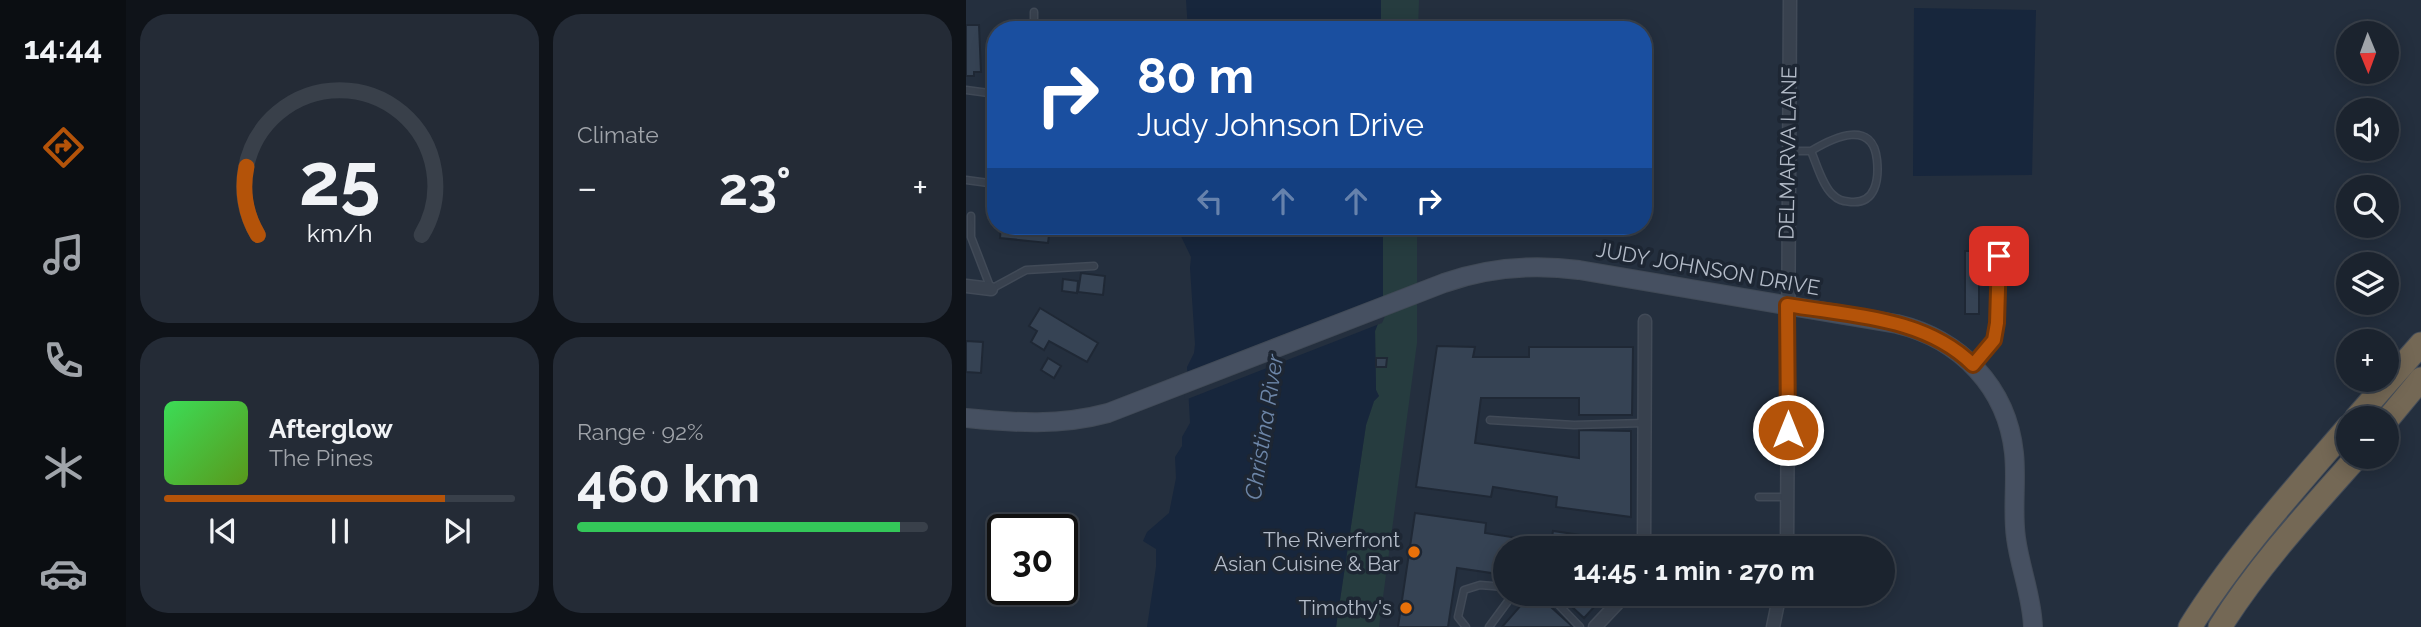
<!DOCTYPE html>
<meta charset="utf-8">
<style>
body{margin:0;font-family:Raleway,sans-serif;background:#242b36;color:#f1f3f6;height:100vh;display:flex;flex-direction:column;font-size:26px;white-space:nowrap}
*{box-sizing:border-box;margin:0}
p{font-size:23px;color:#a0a4aa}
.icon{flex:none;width:38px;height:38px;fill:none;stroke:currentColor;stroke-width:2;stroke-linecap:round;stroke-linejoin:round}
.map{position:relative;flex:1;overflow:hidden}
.details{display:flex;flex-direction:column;gap:14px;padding:14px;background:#0f1319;width:840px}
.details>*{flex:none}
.top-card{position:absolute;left:21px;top:21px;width:665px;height:214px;border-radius:28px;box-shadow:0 4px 18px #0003,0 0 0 2px #39404a;background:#1a4fa0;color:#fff;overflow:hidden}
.needle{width:46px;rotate:179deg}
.fabs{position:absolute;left:1370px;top:21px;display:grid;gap:14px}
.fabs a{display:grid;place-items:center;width:63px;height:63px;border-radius:50%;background:#1b232e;box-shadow:0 4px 18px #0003,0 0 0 2px #39404a;font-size:35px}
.speed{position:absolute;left:21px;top:514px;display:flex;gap:14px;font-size:35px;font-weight:700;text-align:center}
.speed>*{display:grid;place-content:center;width:91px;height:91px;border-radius:50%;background:#1b232e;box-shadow:0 4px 18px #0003,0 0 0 2px #39404a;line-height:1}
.speed .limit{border:4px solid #111;border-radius:10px;background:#fff;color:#111}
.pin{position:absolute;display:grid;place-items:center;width:60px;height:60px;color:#fff;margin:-30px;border-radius:14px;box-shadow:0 4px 10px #0006}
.me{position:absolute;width:77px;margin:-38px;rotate:0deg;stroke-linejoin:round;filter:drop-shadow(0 0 5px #0008)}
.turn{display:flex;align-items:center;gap:24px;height:147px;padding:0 35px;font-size:32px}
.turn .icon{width:91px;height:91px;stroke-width:2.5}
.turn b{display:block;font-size:49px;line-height:60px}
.lanes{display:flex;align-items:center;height:66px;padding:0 35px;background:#0003;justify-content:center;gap:35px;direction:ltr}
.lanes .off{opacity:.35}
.big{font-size:52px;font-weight:700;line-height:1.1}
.details .tile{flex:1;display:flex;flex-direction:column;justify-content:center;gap:10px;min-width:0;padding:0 24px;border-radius:28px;background:#242b36}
.details .dial{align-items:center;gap:0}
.dial svg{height:182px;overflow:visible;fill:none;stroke:#39404a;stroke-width:7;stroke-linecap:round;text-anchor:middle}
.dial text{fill:#f1f3f6;stroke:none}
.song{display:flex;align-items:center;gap:21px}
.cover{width:84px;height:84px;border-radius:10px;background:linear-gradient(135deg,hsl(130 70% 55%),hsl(90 70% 35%))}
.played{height:7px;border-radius:4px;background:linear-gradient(90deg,#b45309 80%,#39404a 80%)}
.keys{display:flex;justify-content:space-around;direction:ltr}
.heat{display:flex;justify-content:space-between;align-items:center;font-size:38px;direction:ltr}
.charge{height:10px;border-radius:5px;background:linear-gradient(90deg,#34c759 92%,#39404a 0)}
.details .tiles{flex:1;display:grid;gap:14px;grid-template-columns:repeat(2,1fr)}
.trip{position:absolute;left:527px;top:536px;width:402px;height:70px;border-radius:35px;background:#1b232e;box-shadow:0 4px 18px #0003,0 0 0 2px #39404a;font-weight:700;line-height:70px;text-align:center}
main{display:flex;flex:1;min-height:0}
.tabs{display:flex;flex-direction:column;width:126px;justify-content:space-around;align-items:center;background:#0b0e12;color:#a0a4aa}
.tabs .icon{width:49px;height:49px}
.tabs .current{color:#b45309}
.tabs b{font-size:32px;color:#f1f3f6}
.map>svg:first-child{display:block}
</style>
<main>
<nav class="tabs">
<b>14:44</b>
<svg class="icon current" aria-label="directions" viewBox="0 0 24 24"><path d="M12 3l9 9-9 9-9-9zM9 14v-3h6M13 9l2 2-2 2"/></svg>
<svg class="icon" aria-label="music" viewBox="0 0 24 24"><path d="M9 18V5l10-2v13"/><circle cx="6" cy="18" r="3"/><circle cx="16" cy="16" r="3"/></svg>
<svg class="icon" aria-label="phone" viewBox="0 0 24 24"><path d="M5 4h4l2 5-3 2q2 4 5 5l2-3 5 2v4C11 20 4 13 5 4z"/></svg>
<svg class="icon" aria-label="climate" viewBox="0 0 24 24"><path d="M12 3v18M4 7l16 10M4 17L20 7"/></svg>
<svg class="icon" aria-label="car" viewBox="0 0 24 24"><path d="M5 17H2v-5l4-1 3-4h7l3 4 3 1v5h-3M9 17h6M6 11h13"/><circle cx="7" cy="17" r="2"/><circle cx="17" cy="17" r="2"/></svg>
</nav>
<section class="details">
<div class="tiles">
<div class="tile dial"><svg viewBox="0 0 100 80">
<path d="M14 69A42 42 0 1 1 86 69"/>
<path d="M14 69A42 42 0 0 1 9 39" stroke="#b45309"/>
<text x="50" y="56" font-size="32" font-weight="700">25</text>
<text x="50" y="72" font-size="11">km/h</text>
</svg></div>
<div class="tile"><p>Climate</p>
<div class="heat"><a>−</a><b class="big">23°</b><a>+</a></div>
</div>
<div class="tile">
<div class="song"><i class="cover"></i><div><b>Afterglow</b><p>The Pines</p></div></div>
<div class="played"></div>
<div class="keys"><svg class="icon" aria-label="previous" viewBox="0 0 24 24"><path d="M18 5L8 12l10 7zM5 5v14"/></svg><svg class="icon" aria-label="pause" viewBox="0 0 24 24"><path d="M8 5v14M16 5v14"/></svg><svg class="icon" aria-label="next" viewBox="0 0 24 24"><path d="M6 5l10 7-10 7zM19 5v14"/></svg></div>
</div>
<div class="tile"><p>Range · 92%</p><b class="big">460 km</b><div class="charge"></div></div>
</div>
</section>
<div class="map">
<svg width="1455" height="627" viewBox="0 0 1455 627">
<rect width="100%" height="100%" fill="#242f3e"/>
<path fill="#263c3f" d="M415,0H453L452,30H415Z
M417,226H451V343L413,627H370L400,425L408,401L413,396L410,390L409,331L417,311Z"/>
<path fill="#17263c" d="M220,0H415V30H222Z
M948,8L1070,10L1066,175L947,176Z
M210,226H417V311L409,331L410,390L413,396L408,401L400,425L370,627H181L190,567V549L177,541L181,532L203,513L210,478L209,457L216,446V437L224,423L221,367L228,353L229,344L224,268L225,257Z"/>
<path fill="#242f3e" d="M421,312L416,323L219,400L218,376Z"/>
<path fill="#364354" stroke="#1f2835" stroke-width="2" d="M0,25H13L15,72H8V76H0Z
M26,122H30V178V171H23Z
M35,226H84L82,243L34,238Z
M999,251H1013V314H999Z
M115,273L139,276L137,295L112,292Z
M97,279L112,281L111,293L96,291Z
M74,308L132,343L121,362L83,341L78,350L65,342L71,331L63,326Z
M0,341L17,342L15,373L0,372Z
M471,346L509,347L507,357H563V347H667L666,415H613V398H515L509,443L613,458V430L665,431V517L590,507L591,497L527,487L525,497L450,487Z
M82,358L95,366L88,378L75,370Z
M410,358H421L420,367H410Z
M449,513L520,523L519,533L585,543L587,531L662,542V548H539V575L491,568L482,627H432Z
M591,593H641L618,618Z
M563,596L575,598L607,627H536Z"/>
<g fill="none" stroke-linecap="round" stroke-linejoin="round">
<g stroke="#414a57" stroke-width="9">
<path id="lane" d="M68,12V30
M0,90L30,94
M823,151H845C851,165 856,184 866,194C873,201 877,201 885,202C910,204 913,179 911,160C907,119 868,137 845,151
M0,180L30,184
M5,216V237L25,289L60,270L128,266
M1007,365L1028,340L1031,323L1033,256
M524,420L608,425L678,423
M793,497H820
M579,593L591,603L614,627
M500,627L492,617L498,590L514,585L539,587
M523,627L548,593"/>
</g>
<g stroke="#414a57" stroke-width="15">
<path id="street" d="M0,286L25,289
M678,548L679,321
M821,548L824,0
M629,627L661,593
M807,627L814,593"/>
</g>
<g stroke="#414a57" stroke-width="20">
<path id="secondary" d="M0,418C49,423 94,426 142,413L478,283C523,267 566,264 613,270L931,324C994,339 1041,387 1048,453C1051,481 1046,510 1050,538C1054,568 1066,596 1067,627"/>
</g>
<g stroke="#434c59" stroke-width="25">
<path id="highway" d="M1390,418L1455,344
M1421,420L1455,379
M1224,627C1269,555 1327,491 1382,427
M1254,627C1293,565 1343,511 1391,457"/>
</g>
<use href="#lane" stroke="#38414e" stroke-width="6"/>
<use href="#street" stroke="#38414e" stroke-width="12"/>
<use href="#secondary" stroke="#465061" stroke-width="18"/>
<use href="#highway" stroke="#746855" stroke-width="23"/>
</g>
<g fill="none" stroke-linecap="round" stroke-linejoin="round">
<g stroke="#753606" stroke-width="18">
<path id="route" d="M822,430L821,305C885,316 959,317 1007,365L1028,340L1031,323L1033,256"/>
</g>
<use href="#route" stroke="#b45309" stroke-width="12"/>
</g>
<g fill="#e8710a" stroke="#1d2633" stroke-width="2.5">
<circle cx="448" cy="552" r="7"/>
<circle cx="440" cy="608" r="7"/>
</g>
<g text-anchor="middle" stroke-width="7" stroke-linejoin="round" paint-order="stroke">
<g font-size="21" fill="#b4bcc9" stroke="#1d2633">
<text transform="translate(822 153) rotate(-89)" y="7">DELMARVA LANE</text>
<text transform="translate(742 269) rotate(10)" y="7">JUDY JOHNSON DRIVE</text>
</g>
<g font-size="21" fill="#b4bcc9" stroke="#1d2633" text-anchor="end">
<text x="434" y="547">The Riverfront<tspan x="434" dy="24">Asian Cuisine &amp; Bar</tspan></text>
<text x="426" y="615">Timothy's</text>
</g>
<g font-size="23" font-style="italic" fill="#6d86a8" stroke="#1d2633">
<text transform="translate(298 427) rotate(-81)" y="8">Christina River</text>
</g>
</g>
</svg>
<div class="fabs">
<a><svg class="needle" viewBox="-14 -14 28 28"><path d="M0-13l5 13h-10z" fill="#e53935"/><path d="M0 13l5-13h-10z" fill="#a0a4aa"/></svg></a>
<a><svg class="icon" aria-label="sound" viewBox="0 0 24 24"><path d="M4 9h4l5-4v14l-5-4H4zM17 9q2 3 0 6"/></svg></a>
<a><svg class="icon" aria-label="search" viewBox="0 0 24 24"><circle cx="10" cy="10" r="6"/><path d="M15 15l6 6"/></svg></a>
<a><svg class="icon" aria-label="layers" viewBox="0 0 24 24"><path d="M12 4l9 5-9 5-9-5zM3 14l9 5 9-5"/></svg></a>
<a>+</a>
<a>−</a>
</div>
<div class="speed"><div class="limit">30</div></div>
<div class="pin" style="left:1033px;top:256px;background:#d93025"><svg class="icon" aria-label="arrive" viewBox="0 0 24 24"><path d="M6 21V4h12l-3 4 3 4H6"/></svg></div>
<svg class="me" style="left:822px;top:430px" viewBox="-20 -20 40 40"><circle r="17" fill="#b45309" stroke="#fff" stroke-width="3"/><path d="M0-11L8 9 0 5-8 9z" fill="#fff"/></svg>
<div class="trip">14:45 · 1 min · 270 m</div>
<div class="top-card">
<div class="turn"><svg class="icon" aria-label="right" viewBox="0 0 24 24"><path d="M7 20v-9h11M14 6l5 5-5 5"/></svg><div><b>80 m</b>Judy Johnson Drive</div></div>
<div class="lanes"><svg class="icon off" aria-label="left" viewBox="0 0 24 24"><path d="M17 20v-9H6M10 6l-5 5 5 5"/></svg><svg class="icon off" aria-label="ahead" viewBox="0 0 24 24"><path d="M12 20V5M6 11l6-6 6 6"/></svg><svg class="icon off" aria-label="ahead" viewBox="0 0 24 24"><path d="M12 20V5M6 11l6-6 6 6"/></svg><svg class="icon" aria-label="right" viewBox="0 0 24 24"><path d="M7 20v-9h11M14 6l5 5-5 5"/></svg></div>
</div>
</div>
</main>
